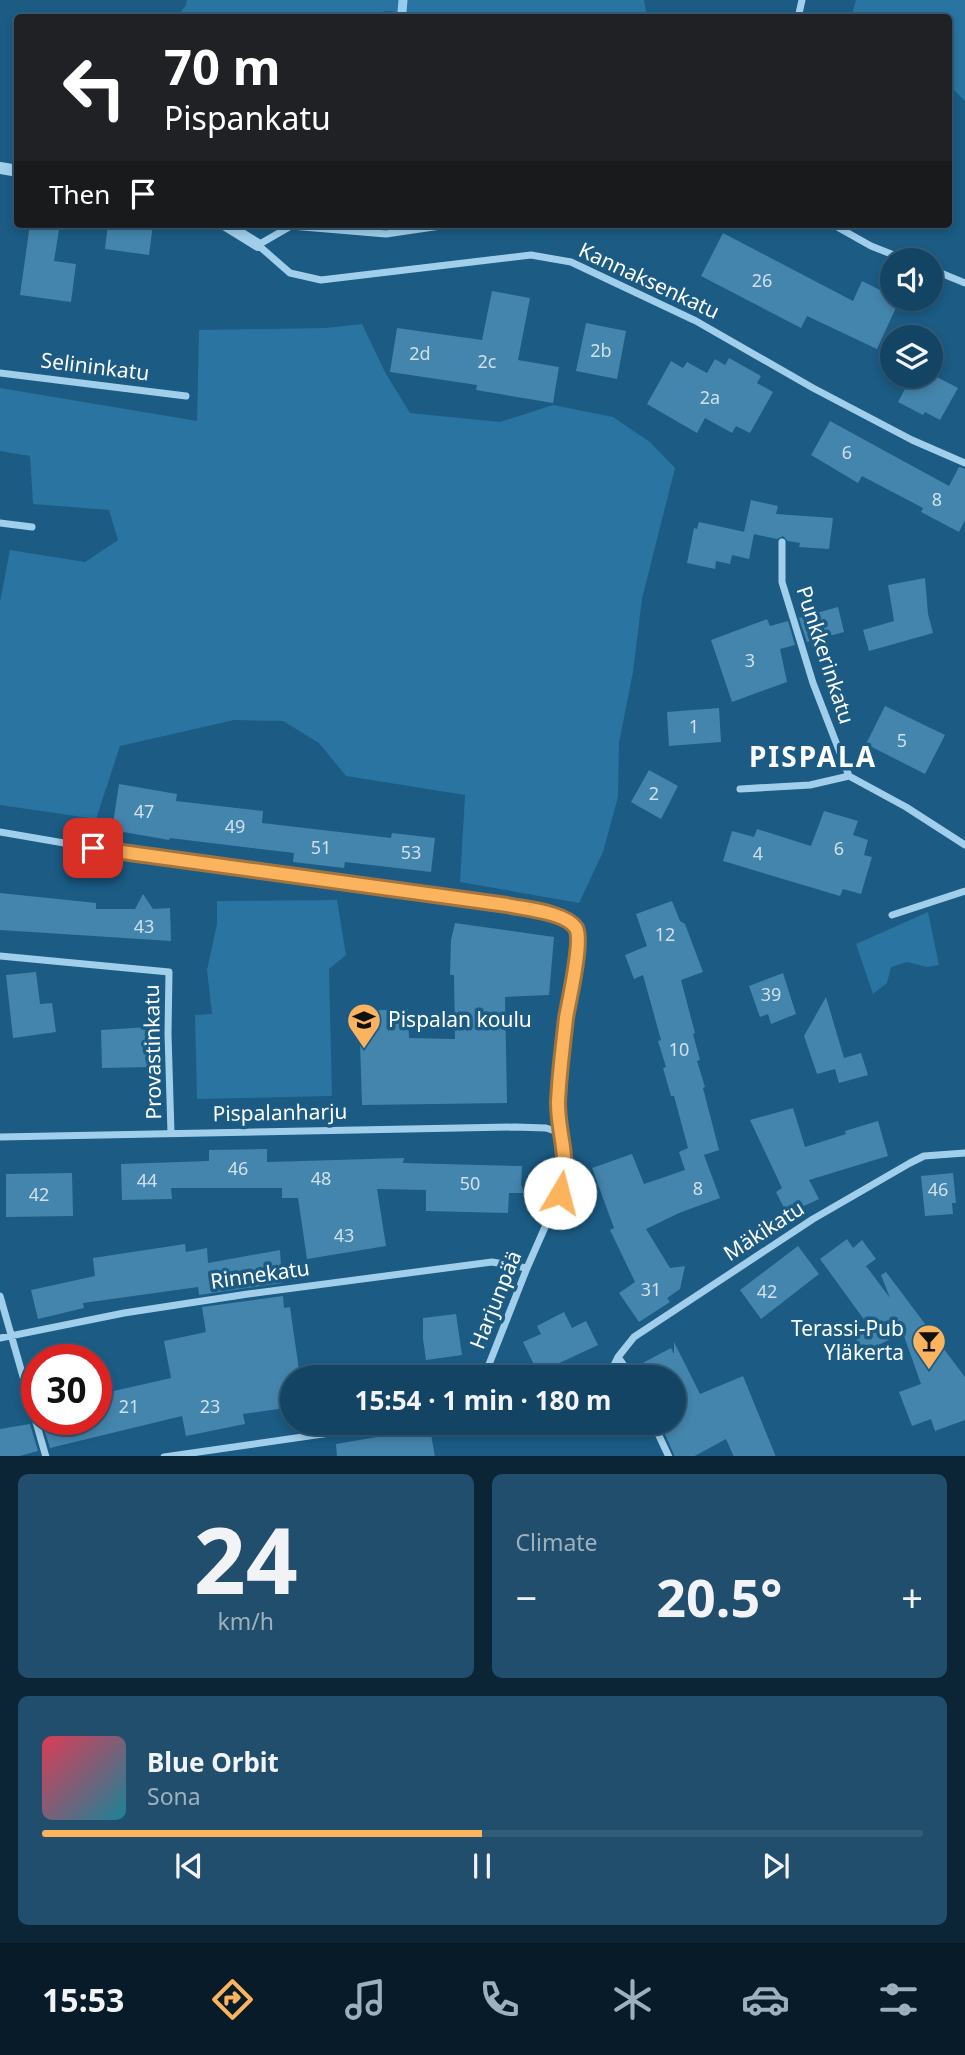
<!DOCTYPE html>
<meta charset="utf-8">
<style>
body{margin:0;font-family:"Noto Sans",sans-serif;background:#214e6c;color:#f1f3f6;height:100vh;display:flex;flex-direction:column;font-size:26px;white-space:nowrap}
*{box-sizing:border-box;margin:0}
p{font-size:23px;color:#9db0be}
.icon{flex:none;width:38px;height:38px;fill:none;stroke:currentColor;stroke-width:2;stroke-linecap:round;stroke-linejoin:round}
.map{position:relative;height:1456px;overflow:hidden}
.details{display:flex;flex-direction:column;gap:18px;padding:18px;background:#0b2536;flex:1}
.details>*{flex:none}
.banner{position:absolute;left:14px;top:14px;width:938px;height:214px;border-radius:7px;box-shadow:0 4px 10px #0003,0 0 0 2px #335c78;background:#202124;color:#fff;overflow:hidden}
.fabs{position:absolute;left:880px;top:248px;display:grid;gap:14px}
.fabs a{display:grid;place-items:center;width:63px;height:63px;border-radius:50%;background:#144463;box-shadow:0 4px 10px #0003,0 0 0 2px #335c78;font-size:35px}
.speed{position:absolute;left:21px;top:1344px;display:flex;gap:14px;font-size:35px;font-weight:700;text-align:center}
.speed>*{display:grid;place-content:center;width:91px;height:91px;border-radius:50%;background:#144463;box-shadow:0 4px 10px #0003,0 0 0 2px #335c78;line-height:1}
.speed .limit{border:10px solid #d22;background:#fff;color:#111}
.pin{position:absolute;display:grid;place-items:center;width:60px;height:60px;color:#fff;margin:-30px;border-radius:14px;box-shadow:0 4px 10px #0006}
.me{position:absolute;width:77px;margin:-38px;rotate:8deg;stroke-linejoin:round;filter:drop-shadow(0 0 5px #0008)}
.turn{display:flex;align-items:center;gap:24px;height:147px;padding:0 35px;font-size:32px}
.turn .icon{width:91px;height:91px;stroke-width:2.5}
.turn b{display:block;font-size:49px;line-height:60px}
.then{display:flex;align-items:center;height:66px;padding:0 35px;background:#0003;gap:14px;font-size:26px}
.big{font-size:52px;font-weight:700;line-height:1.1}
.details .card{flex:1;display:flex;flex-direction:column;justify-content:center;gap:10px;min-width:0;padding:0 24px;border-radius:10px;background:#214e6c}
.details .dial{align-items:center;gap:0}
.dial b{font-size:91px;line-height:1}
.song{display:flex;align-items:center;gap:21px}
.cover{width:84px;height:84px;border-radius:10px;background:linear-gradient(135deg,hsl(350 70% 55%),hsl(190 70% 35%))}
.played{height:7px;border-radius:4px;background:linear-gradient(90deg,#fcb35e 50%,#335c78 50%)}
.keys{display:flex;justify-content:space-around;direction:ltr}
.heat{display:flex;justify-content:space-between;align-items:center;font-size:38px;direction:ltr}
.details .tiles{flex:1;display:grid;gap:18px;grid-template-columns:1fr 1fr}
.card:last-child{grid-column:span 2}
.trip{position:absolute;left:280px;top:1365px;width:406px;height:70px;border-radius:35px;background:#144463;box-shadow:0 4px 10px #0003,0 0 0 2px #335c78;font-weight:700;line-height:70px;text-align:center}
.tab-bar{display:flex;height:112px;justify-content:space-around;align-items:center;background:#081b28;color:#9db0be}
.tab-bar .icon{width:49px;height:49px}
.tab-bar .on{color:#fcb35e}
.tab-bar b{font-size:32px;color:#f1f3f6}
.map>svg:first-child{display:block}
</style>
<div class="map">
<svg width="965" height="1457" viewBox="0 0 965 1457">
<rect width="100%" height="100%" fill="#1b5b84"/>
<path fill="#2a74a1" d="M187,0H644L647,17L409,18C396,8 379,10 366,18L177,17L186,5Z
M856,0H965V101L949,85L948,18L851,17Z
M362,324L386,374L410,413L500,422L553,405L613,417L650,442L675,468L642,599L633,672L619,743L618,797L603,852L579,903L460,882L465,795L346,776L319,743L283,721L234,720L120,746L96,819L0,805V602L10,550L85,562L118,540L109,510L33,504L30,456L0,451V388L197,421L199,330L326,328Z
M337,900L346,955L329,969L332,1096L197,1099L195,1015L212,1014L207,970L217,924V901Z
M928,912L939,965L927,967L907,962L891,967L887,983L873,994L856,944Z"/>
<g fill="none" stroke-linecap="round" stroke-linejoin="round">
<path stroke="#94cded" stroke-width="9" d="M402,12L403,0"/>
</g>
<path fill="#4485ad" d="M30,224H60L54,261L76,264L71,302L20,295Z
M108,224H153L149,255L105,249Z
M723,233L853,301L862,281L892,296V299H900L877,349L807,316L801,328L701,276Z
M492,291L530,298L518,360L559,367L553,403L476,390L477,385L390,372L397,328L482,340Z
M586,323L626,331L617,379L576,371Z
M729,358L761,376L757,383L773,392L750,433L736,426L732,433L705,418L697,433L647,404L671,361L683,368L687,362L707,373L715,359L725,365Z
M912,376H935L958,388L940,420L925,412L923,415L898,402Z
M830,421L949,486L959,467L965,469V520L959,532L921,512L923,508L862,476L858,483L811,455Z
M751,500L778,506L776,514L833,518L829,549L799,547L800,543L788,541L783,536L777,539L744,532Z
M699,522L754,534L749,559L732,555L730,564L716,561L715,569L687,563L694,528L697,529Z
M925,578L928,614L933,633L869,651L863,630L894,621L888,585Z
M838,607L844,632L807,642L799,618Z
M767,619L770,626L788,621L795,645L780,649L787,682L732,702L711,640Z
M885,706L945,735L925,774L866,744Z
M719,708L721,742L669,746L667,712Z
M649,770L678,786L661,819L631,802Z
M119,784L177,794L176,801L263,811L262,823L391,838L392,833L435,838L431,872L345,862L344,868L293,862L294,853L170,838L169,840L112,830Z
M824,811L858,821L853,835L868,840L864,855L872,857L861,894L843,889L840,896L723,861L732,831L754,837L757,829L811,846Z
M0,893L96,903V909H135L143,894L153,909L170,908L171,941L0,930Z
M672,901L680,921L685,924L703,972L681,980L695,1033L693,1034L700,1060L697,1061L705,1087L703,1088L719,1150L704,1155L720,1198L679,1213L646,1229L670,1268L685,1266L680,1289L667,1298L670,1302L639,1322L619,1293L635,1282L610,1230L614,1228L592,1168L632,1154L644,1184L685,1170L679,1152L688,1148L674,1096H671L663,1068L666,1067L658,1041L661,1040L643,975L634,979L625,955L647,946L636,914Z
M455,923L554,937L549,995L505,997L507,1103L362,1105L359,1011L408,1009L409,1038L455,1039L454,975H450L451,940Z
M36,972L40,1004L52,1003L56,1032L13,1038L6,975Z
M783,973L796,1014L771,1024L768,1014L760,1017L749,986Z
M826,997L844,1058L861,1053L868,1075L839,1083L835,1069L817,1074L804,1036Z
M150,1027L151,1067L102,1068L101,1030Z
M793,1108L805,1147L846,1134L845,1131L878,1121L888,1156L809,1180L819,1199L787,1214L776,1192L782,1188L750,1120Z
M267,1149V1162L404,1158L403,1163L522,1166L521,1185L525,1193H509L508,1213L426,1211V1190L377,1189L386,1246L307,1259L298,1198H282V1188H171L172,1199L122,1200L121,1164L209,1161V1150Z
M72,1173L73,1216L6,1217V1174Z
M953,1173L956,1203H952L953,1214L925,1216L921,1176Z
M847,1239L853,1248L862,1240L876,1259L866,1266L890,1298L881,1275L886,1272L965,1377V1420L935,1431L931,1419L912,1426L899,1392L921,1384L903,1333L862,1353L852,1332L868,1325L820,1259Z
M185,1244L186,1252L207,1248L208,1263L280,1250L282,1283L199,1295L198,1287L83,1303L84,1308L38,1319L31,1290L95,1276L93,1258Z
M798,1246L819,1274L761,1319L740,1290Z
M283,1296L284,1308L290,1307L300,1377H292V1407L243,1414L245,1424L186,1436L182,1416L50,1448L42,1422L58,1419H96V1395L171,1378L164,1341L206,1332L202,1307Z
M564,1312L572,1328L586,1321L598,1345L538,1373L523,1342L541,1334L537,1326Z
M456,1314L462,1355L426,1360L423,1339V1318Z
M674,1342L700,1394L743,1376L776,1457H734L726,1439L693,1457H675L660,1423H674V1377H638L633,1368L671,1348L674,1354Z
M30,1424L38,1451L16,1457H0V1429Z
M430,1428L435,1457H337L336,1444Z"/>
<g fill="none" stroke-linecap="round" stroke-linejoin="round">
<path stroke="#a1cfeb" stroke-width="7" d="M798,18L802,0
M454,224L386,234L291,226L258,245L290,273L321,280L531,255L571,262L696,321L813,388L912,440L965,463
M832,224L871,246L909,261
M931,269L965,283
M0,373L186,396
M0,523L32,527
M782,542V582L813,683L849,776
M740,789L810,785L849,776L906,807L965,845
M0,832L93,848L507,905L567,918L577,930L578,949L568,1004L559,1079L558,1106L566,1161V1176L560,1193L527,1268L484,1377
M892,915L965,891
M0,956L169,972L168,1034L171,1133
M0,1137L515,1127L546,1128L561,1133
M0,1296L46,1457
M0,1338L124,1313L248,1294L492,1262L527,1268
M618,1357L632,1377
M608,1377L618,1357L634,1337L813,1219L910,1163L924,1156L965,1153
M477,1423C509,1435 542,1439 574,1423
M653,1423L669,1457
M164,1457L399,1423"/>
<path stroke="#a1cfeb" stroke-width="12" d="M0,168L18,171
M224,224L258,245"/>
</g>
<g fill="none" stroke-linecap="round" stroke-linejoin="round">
<g stroke="#a4743d" stroke-width="18">
<path id="route" d="M93,848L507,905C525,909 565,912 576,928C583,941 569,1000 566,1018C563,1046 559,1075 558,1103C558,1137 571,1158 560,1193"/>
</g>
<use href="#route" stroke="#fcb35e" stroke-width="12"/>
</g>
<defs>
<g id="school-pin" transform="scale(1.75)"><path d="M0 17L-7.5 6A9.5 9.5 0 1 1 7.5 6Z" fill="#fcb35e" stroke="#1b5b84"/><path d="M0-5L7-2L0 1L-7-2ZM-4 1L0 2.5L4 1V4Q0 6-4 4Z" fill="#111"/></g>
<g id="bar-pin" transform="scale(1.75)"><path d="M0 17L-7.5 6A9.5 9.5 0 1 1 7.5 6Z" fill="#fcb35e" stroke="#1b5b84"/><path d="M-6-5H6L.8 .8V4.5H3.5V6h-7V4.5H-.8V.8Z" fill="#111"/></g>
</defs>
<g fill-rule="evenodd">
<use href="#school-pin" x="364" y="1020"/>
<use href="#bar-pin" x="929" y="1341"/>
</g>
<g text-anchor="middle" stroke-width="7" stroke-linejoin="round" paint-order="stroke">
<g font-size="18" fill="#d0e0ea">
<text x="762" y="287">26</text>
<text x="601" y="357">2b</text>
<text x="420" y="360">2d</text>
<text x="487" y="368">2c</text>
<text x="710" y="404">2a</text>
<text x="847" y="459">6</text>
<text x="937" y="506">8</text>
<text x="750" y="667">3</text>
<text x="694" y="733">1</text>
<text x="902" y="747">5</text>
<text x="654" y="800">2</text>
<text x="144" y="818">47</text>
<text x="235" y="833">49</text>
<text x="321" y="854">51</text>
<text x="839" y="855">6</text>
<text x="411" y="859">53</text>
<text x="758" y="860">4</text>
<text x="144" y="933">43</text>
<text x="665" y="941">12</text>
<text x="771" y="1001">39</text>
<text x="679" y="1056">10</text>
<text x="238" y="1175">46</text>
<text x="321" y="1185">48</text>
<text x="147" y="1187">44</text>
<text x="470" y="1190">50</text>
<text x="698" y="1195">8</text>
<text x="938" y="1196">46</text>
<text x="39" y="1201">42</text>
<text x="344" y="1242">43</text>
<text x="651" y="1296">31</text>
<text x="767" y="1298">42</text>
<text x="129" y="1413">21</text>
<text x="210" y="1413">23</text>
</g>
<g font-size="21" fill="#fff" stroke="#1b5b84">
<text transform="translate(649 281) rotate(25)" y="7">Kannaksenkatu</text>
<text transform="translate(95 367) rotate(7)" y="7">Selininkatu</text>
<text transform="translate(825 655) rotate(72)" y="7">Punkkerinkatu</text>
<text transform="translate(153 1052) rotate(-91)" y="7">Provastinkatu</text>
<text transform="translate(280 1113) rotate(-1)" y="7">Pispalanharju</text>
<text transform="translate(764 1231) rotate(-33)" y="7">Mäkikatu</text>
<text transform="translate(260 1275) rotate(-8)" y="7">Rinnekatu</text>
<text transform="translate(496 1300) rotate(-68)" y="7">Harjunpää</text>
</g>
<g font-size="21" fill="#fff" stroke="#1b5b84" text-anchor="start">
<text x="388" y="1027">Pispalan koulu</text>
<text x="904" y="1336" text-anchor="end">Terassi-Pub<tspan x="904" dy="24">Yläkerta</tspan></text>
</g>
<g font-size="28" font-weight="bold" letter-spacing="2" fill="#fff" stroke="#1b5b84">
<text x="813" y="767">PISPALA</text>
</g>
</g>
</svg>
<div class="fabs">
<a><svg class="icon" aria-label="sound" viewBox="0 0 24 24"><path d="M4 9h4l5-4v14l-5-4H4zM17 9q2 3 0 6"/></svg></a>
<a><svg class="icon" aria-label="layers" viewBox="0 0 24 24"><path d="M12 4l9 5-9 5-9-5zM3 14l9 5 9-5"/></svg></a>
</div>
<div class="speed"><div class="limit">30</div></div>
<div class="pin" style="left:93px;top:848px;background:#d93025"><svg class="icon" aria-label="arrive" viewBox="0 0 24 24"><path d="M6 21V4h12l-3 4 3 4H6"/></svg></div>
<svg class="me" style="left:560px;top:1193px" viewBox="-20 -20 40 40"><circle r="19" fill="#fff"/><path d="M0-13L10 11 0 6-10 11z" fill="#fcb35e"/></svg>
<div class="trip">15:54 · 1 min · 180 m</div>
<div class="banner">
<div class="turn"><svg class="icon" aria-label="left" viewBox="0 0 24 24"><path d="M17 20v-9H6M10 6l-5 5 5 5"/></svg><div><b>70 m</b>Pispankatu</div></div>
<div class="then">Then<svg class="icon" aria-label="arrive" viewBox="0 0 24 24"><path d="M6 21V4h12l-3 4 3 4H6"/></svg></div>
</div>
</div>
<section class="details">
<div class="tiles">
<div class="card dial"><b>24</b><p>km/h</p></div>
<div class="card"><p>Climate</p>
<div class="heat"><a>−</a><b class="big">20.5°</b><a>+</a></div>
</div>
<div class="card">
<div class="song"><i class="cover"></i><div><b>Blue Orbit</b><p>Sona</p></div></div>
<div class="played"></div>
<div class="keys"><svg class="icon" aria-label="previous" viewBox="0 0 24 24"><path d="M18 5L8 12l10 7zM5 5v14"/></svg><svg class="icon" aria-label="pause" viewBox="0 0 24 24"><path d="M8 5v14M16 5v14"/></svg><svg class="icon" aria-label="next" viewBox="0 0 24 24"><path d="M6 5l10 7-10 7zM19 5v14"/></svg></div>
</div>
</div>
</section>
<nav class="tab-bar">
<b>15:53</b>
<svg class="icon on" aria-label="directions" viewBox="0 0 24 24"><path d="M12 3l9 9-9 9-9-9zM9 14v-3h6M13 9l2 2-2 2"/></svg>
<svg class="icon" aria-label="music" viewBox="0 0 24 24"><path d="M9 18V5l10-2v13"/><circle cx="6" cy="18" r="3"/><circle cx="16" cy="16" r="3"/></svg>
<svg class="icon" aria-label="phone" viewBox="0 0 24 24"><path d="M5 4h4l2 5-3 2q2 4 5 5l2-3 5 2v4C11 20 4 13 5 4z"/></svg>
<svg class="icon" aria-label="climate" viewBox="0 0 24 24"><path d="M12 3v18M4 7l16 10M4 17L20 7"/></svg>
<svg class="icon" aria-label="car" viewBox="0 0 24 24"><path d="M5 17H2v-5l4-1 3-4h7l3 4 3 1v5h-3M9 17h6M6 11h13"/><circle cx="7" cy="17" r="2"/><circle cx="17" cy="17" r="2"/></svg>
<svg class="icon" aria-label="filters" viewBox="0 0 24 24"><path d="M4 7h16M4 17h16"/><circle cx="9" cy="7" r="2"/><circle cx="15" cy="17" r="2"/></svg>
</nav>
